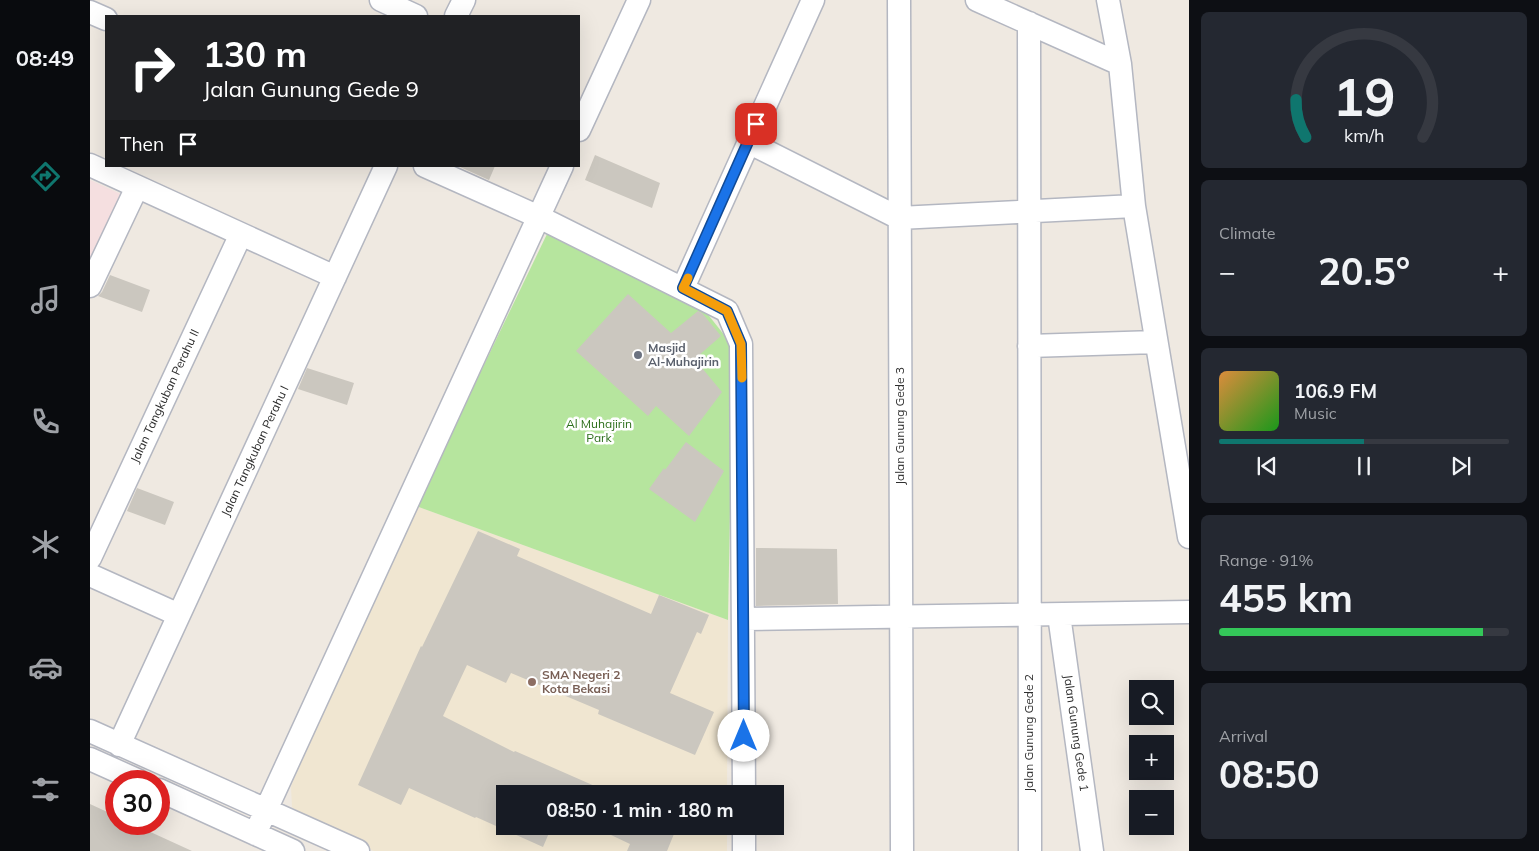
<!DOCTYPE html>
<meta charset="utf-8">
<style>
body{margin:0;font-family:Mulish,sans-serif;background:#242831;color:#f1f3f6;height:100vh;display:flex;flex-direction:column;font-size:19px;white-space:nowrap}
*{box-sizing:border-box;margin:0}
p{font-size:16px;color:#9ea1a6}
.icon{flex:none;width:28px;height:28px;fill:none;stroke:currentColor;stroke-width:2;stroke-linecap:round;stroke-linejoin:round}
.map{position:relative;flex:1;overflow:hidden}
.drawer{display:flex;flex-direction:column;gap:12px;padding:12px;background:#0d0f14;width:350px}
.drawer>*{flex:none}
.hud{position:absolute;left:15px;top:15px;width:475px;height:152px;border-radius:0px;box-shadow:0 5px 20px #0002;background:#202124;color:#fff;overflow:hidden}
.fabs{position:absolute;left:1039px;top:680px;display:grid;gap:10px}
.fabs a{display:grid;place-items:center;width:45px;height:45px;border-radius:0px;background:#171b24;box-shadow:0 5px 20px #0002;font-size:25px}
.speed{position:absolute;left:15px;top:770px;display:flex;gap:10px;font-size:25px;font-weight:700;text-align:center}
.speed>*{display:grid;place-content:center;width:65px;height:65px;border-radius:50%;background:#171b24;box-shadow:0 5px 20px #0002;line-height:1}
.speed .limit{border:8px solid #d22;background:#fff;color:#111}
.pin{position:absolute;display:grid;place-items:center;width:42px;height:42px;color:#fff;margin:-21px;border-radius:10px;box-shadow:0 2px 8px #0006}
.me{position:absolute;width:55px;margin:-28px;rotate:0deg;stroke-linejoin:round;filter:drop-shadow(0 0 4px #0008)}
.turn{display:flex;align-items:center;gap:18px;height:105px;padding:0 15px;font-size:22px}
.turn .icon{width:65px;height:65px;stroke-width:2.5}
.turn b{display:block;font-size:35px;line-height:42px}
.then{display:flex;align-items:center;height:48px;padding:0 15px;background:#0003;gap:10px;font-size:19px}
.big{font-size:38px;font-weight:700;line-height:1.1}
.drawer .widget{flex:1;display:flex;flex-direction:column;justify-content:center;gap:8px;min-width:0;padding:0 18px;border-radius:8px;background:#242831}
.drawer .dial{align-items:center;gap:0}
.dial svg{height:130px;overflow:visible;fill:none;stroke:#363941;stroke-width:7;stroke-linecap:round;text-anchor:middle}
.dial text{fill:#f1f3f6;stroke:none}
.song{display:flex;align-items:center;gap:15px}
.cover{width:60px;height:60px;border-radius:8px;background:linear-gradient(135deg,hsl(30 70% 55%),hsl(120 70% 35%))}
.played{height:5px;border-radius:2px;background:linear-gradient(90deg,#0f766e 50%,#363941 50%)}
.keys{display:flex;justify-content:space-around;direction:ltr}
.heat{display:flex;justify-content:space-between;align-items:center;font-size:28px;direction:ltr}
.charge{height:8px;border-radius:4px;background:linear-gradient(90deg,#34c759 91%,#363941 0)}
.trip{position:absolute;left:406px;top:785px;width:288px;height:50px;border-radius:0px;background:#171b24;box-shadow:0 5px 20px #0002;font-weight:700;line-height:50px;text-align:center}
main{display:flex;flex:1;min-height:0}
.dock{display:flex;flex-direction:column;width:90px;justify-content:space-around;align-items:center;background:#090b0e;color:#9ea1a6}
.dock .icon{width:35px;height:35px}
.dock .active{color:#0f766e}
.dock b{font-size:22px;color:#f1f3f6}
.map>svg:first-child{display:block}
</style>
<main>
<nav class="dock">
<b>08:49</b>
<svg class="icon active" aria-label="directions" viewBox="0 0 24 24"><path d="M12 3l9 9-9 9-9-9zM9 14v-3h6M13 9l2 2-2 2"/></svg>
<svg class="icon" aria-label="music" viewBox="0 0 24 24"><path d="M9 18V5l10-2v13"/><circle cx="6" cy="18" r="3"/><circle cx="16" cy="16" r="3"/></svg>
<svg class="icon" aria-label="phone" viewBox="0 0 24 24"><path d="M5 4h4l2 5-3 2q2 4 5 5l2-3 5 2v4C11 20 4 13 5 4z"/></svg>
<svg class="icon" aria-label="climate" viewBox="0 0 24 24"><path d="M12 3v18M4 7l16 10M4 17L20 7"/></svg>
<svg class="icon" aria-label="car" viewBox="0 0 24 24"><path d="M5 17H2v-5l4-1 3-4h7l3 4 3 1v5h-3M9 17h6M6 11h13"/><circle cx="7" cy="17" r="2"/><circle cx="17" cy="17" r="2"/></svg>
<svg class="icon" aria-label="filters" viewBox="0 0 24 24"><path d="M4 7h16M4 17h16"/><circle cx="9" cy="7" r="2"/><circle cx="15" cy="17" r="2"/></svg>
</nav>
<div class="map">
<svg width="1099" height="851" viewBox="0 0 1099 851">
<rect width="100%" height="100%" fill="#efe9e1"/>
<path fill="#f0e6d1" d="M326,506L638,620L637,794H415V826H637V851H284L238,832L217,820L202,807L201,787L217,744Z"/>
<path fill="#f5dfe0" d="M0,180L35,196L0,273Z"/>
<path fill="#b6e59e" d="M457,234L612,307L643,346L638,620L326,506Z"/>
<path fill="#cbc7bf" d="M505,155L570,183L562,208L495,180Z
M368,166H405L399,180Z
M20,275L60,290L52,312L8,296L12,292Z
M538,294L581,333L608,311L612,313L631,336L607,357L610,359L607,362L632,392L599,436L566,406L558,416L486,351Z
M217,368L264,383L257,405L208,389Z
M596,442L634,471L605,522L559,489L574,468L575,470Z
M47,488L84,502L75,525L37,511Z
M388,531L430,549L427,556L561,614L569,595L619,615L611,634L607,632L580,693L624,712L605,755L508,714L509,710L421,673L416,683L377,665L353,716L424,752L425,751L523,794H415V826H462L453,847L386,817L385,818L319,788L311,805L268,785L331,646L332,647Z
M666,548L747,549L748,604L666,606Z
M0,804L26,816V824H43L102,851H0Z
M502,826H581L586,829L577,851H537L540,844Z"/>
<g fill="none" stroke-linecap="round" stroke-linejoin="round">
<g stroke="#b4b7c1" stroke-width="25">
<path id="street" d="M291,0L326,16
M809,0L812,851
M887,0L1030,64
M1018,0L1030,64L1044,206L1099,537
M0,12L16,19
M366,16L374,0
M939,23L940,851
M489,130L549,0
M658,142L809,218L1044,206
M0,165L245,277
M335,166L449,217L637,311L651,344L654,794
M0,286L47,187
M593,288L723,0
M939,346L1066,342
M0,558L151,234
M0,575L89,615
M969,615L1002,851
M653,619L1099,612
M0,731L268,851
M29,745L296,166
M0,759L49,781
M69,790L203,851
M654,826V851
M165,834L472,166"/>
</g>
<use href="#street" stroke="#fff" stroke-width="22"/>
</g>
<g fill="none" stroke-linecap="round" stroke-linejoin="round">
<g stroke="#114b97" stroke-width="12">
<path id="route" d="M654,736L651,344L637,311L593,288L666,124"/>
</g>
<use href="#route" stroke="#1a73e8" stroke-width="9"/>
<path stroke="#f59e0b" stroke-width="9" d="M598,278L593,288L637,311L651,344L652,378"/>
</g>
<circle fill="#6b7280" stroke="#fff" stroke-width="2" cx="548" cy="355" r="5"/>
<circle fill="#8d6e63" stroke="#fff" stroke-width="2" cx="442" cy="682" r="5"/>
<g text-anchor="middle" stroke-width="5" stroke-linejoin="round" paint-order="stroke">
<g font-size="12" font-weight="bold" fill="#5b616d" stroke="#fff" text-anchor="start">
<text x="558" y="352">Masjid<tspan x="558" dy="14">Al-Muhajirin</tspan></text>
</g>
<g font-size="12" fill="#2e2e2e" stroke="#fff">
<text transform="translate(75 396) rotate(-65)" y="4">Jalan Tangkuban Perahu II</text>
<text transform="translate(810 426) rotate(-90)" y="4">Jalan Gunung Gede 3</text>
<text transform="translate(165 451) rotate(-65)" y="4">Jalan Tangkuban Perahu I</text>
<text transform="translate(939 733) rotate(-90)" y="4">Jalan Gunung Gede 2</text>
<text transform="translate(986 733) rotate(82)" y="4">Jalan Gunung Gede 1</text>
</g>
<g font-size="12" fill="#2c6e1b" stroke="#fff">
<text x="509" y="428">Al Muhajirin<tspan x="509" dy="14">Park</tspan></text>
</g>
<g font-size="12" font-weight="bold" fill="#785e54" stroke="#fff" text-anchor="start">
<text x="452" y="679">SMA Negeri 2<tspan x="452" dy="14">Kota Bekasi</tspan></text>
</g>
</g>
</svg>
<div class="fabs">
<a><svg class="icon" aria-label="search" viewBox="0 0 24 24"><circle cx="10" cy="10" r="6"/><path d="M15 15l6 6"/></svg></a>
<a>+</a>
<a>−</a>
</div>
<div class="speed"><div class="limit">30</div></div>
<div class="pin" style="left:666px;top:124px;background:#d93025"><svg class="icon" aria-label="arrive" viewBox="0 0 24 24"><path d="M6 21V4h12l-3 4 3 4H6"/></svg></div>
<svg class="me" style="left:654px;top:736px" viewBox="-20 -20 40 40"><circle r="19" fill="#fff"/><path d="M0-13L10 11 0 6-10 11z" fill="#1a73e8"/></svg>
<div class="trip">08:50 · 1 min · 180 m</div>
<div class="hud">
<div class="turn"><svg class="icon" aria-label="right" viewBox="0 0 24 24"><path d="M7 20v-9h11M14 6l5 5-5 5"/></svg><div><b>130 m</b>Jalan Gunung Gede 9</div></div>
<div class="then">Then<svg class="icon" aria-label="arrive" viewBox="0 0 24 24"><path d="M6 21V4h12l-3 4 3 4H6"/></svg></div>
</div>
</div>
<section class="drawer">
<div class="widget dial"><svg viewBox="0 0 100 80">
<path d="M14 69A42 42 0 1 1 86 69"/>
<path d="M14 69A42 42 0 0 1 8 46" stroke="#0f766e"/>
<text x="50" y="56" font-size="32" font-weight="700">19</text>
<text x="50" y="72" font-size="11">km/h</text>
</svg></div>
<div class="widget"><p>Climate</p>
<div class="heat"><a>−</a><b class="big">20.5°</b><a>+</a></div>
</div>
<div class="widget">
<div class="song"><i class="cover"></i><div><b>106.9 FM</b><p>Music</p></div></div>
<div class="played"></div>
<div class="keys"><svg class="icon" aria-label="previous" viewBox="0 0 24 24"><path d="M18 5L8 12l10 7zM5 5v14"/></svg><svg class="icon" aria-label="pause" viewBox="0 0 24 24"><path d="M8 5v14M16 5v14"/></svg><svg class="icon" aria-label="next" viewBox="0 0 24 24"><path d="M6 5l10 7-10 7zM19 5v14"/></svg></div>
</div>
<div class="widget"><p>Range · 91%</p><b class="big">455 km</b><div class="charge"></div></div>
<div class="widget"><p>Arrival</p><b class="big">08:50</b></div>
</section>
</main>
